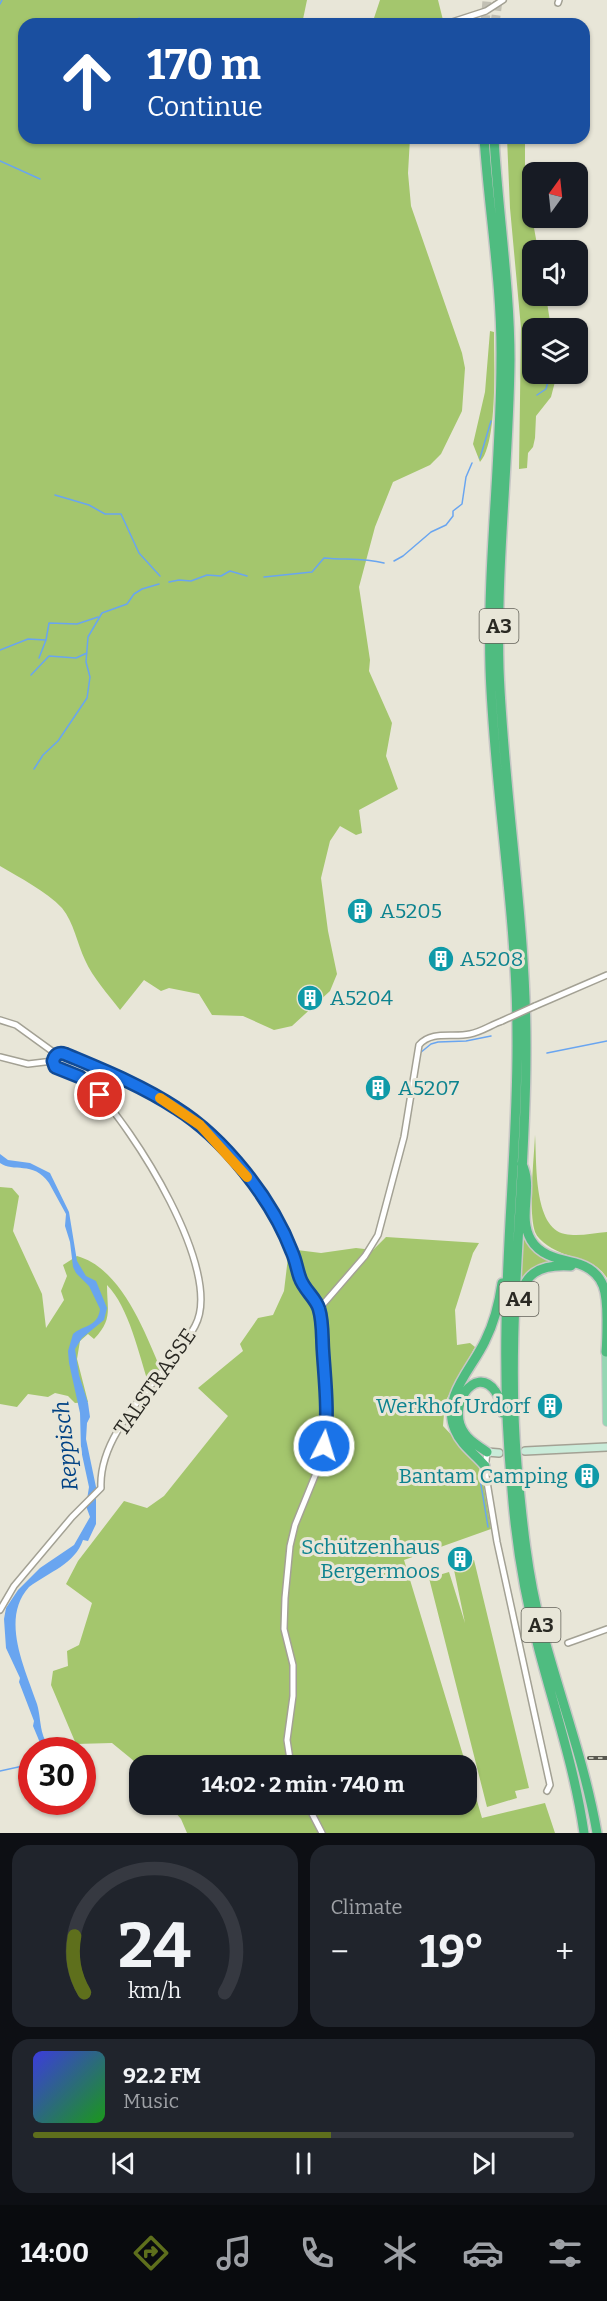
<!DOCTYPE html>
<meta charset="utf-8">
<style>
body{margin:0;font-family:Bitter,serif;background:#20242c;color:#f1f3f6;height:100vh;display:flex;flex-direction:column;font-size:22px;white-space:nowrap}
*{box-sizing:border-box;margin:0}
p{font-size:20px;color:#9ea1a6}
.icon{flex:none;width:33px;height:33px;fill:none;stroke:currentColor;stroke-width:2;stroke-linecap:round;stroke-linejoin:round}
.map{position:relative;height:1833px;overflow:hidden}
.sheet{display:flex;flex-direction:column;gap:12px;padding:12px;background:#0d0f14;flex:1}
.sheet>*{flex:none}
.hud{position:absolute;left:18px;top:18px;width:572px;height:126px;border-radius:18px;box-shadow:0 2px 4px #0004;background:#1a4fa0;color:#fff;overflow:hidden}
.needle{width:39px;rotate:15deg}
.fabs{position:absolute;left:522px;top:162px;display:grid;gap:12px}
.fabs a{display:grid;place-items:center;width:66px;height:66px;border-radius:12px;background:#171b24;box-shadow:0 2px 4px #0004;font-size:30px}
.speed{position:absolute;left:18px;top:1737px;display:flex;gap:12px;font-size:30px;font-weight:700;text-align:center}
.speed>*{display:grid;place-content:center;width:78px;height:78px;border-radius:50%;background:#171b24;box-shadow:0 2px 4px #0004;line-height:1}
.speed .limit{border:9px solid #d22;background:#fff;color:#111}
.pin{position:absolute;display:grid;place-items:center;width:51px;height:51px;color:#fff;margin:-26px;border:3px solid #fff;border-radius:50%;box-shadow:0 2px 6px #0007}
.me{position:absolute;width:66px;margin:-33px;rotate:5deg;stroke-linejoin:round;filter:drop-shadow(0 0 4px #0008)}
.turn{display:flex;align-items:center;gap:21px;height:126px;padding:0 30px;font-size:27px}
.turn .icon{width:78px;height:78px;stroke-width:2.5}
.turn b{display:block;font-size:42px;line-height:51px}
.big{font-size:45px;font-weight:700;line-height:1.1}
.sheet .widget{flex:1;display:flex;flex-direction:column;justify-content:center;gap:9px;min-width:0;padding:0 21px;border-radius:18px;background:#20242c}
.sheet .dial{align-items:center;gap:0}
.dial svg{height:156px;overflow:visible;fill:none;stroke:#363941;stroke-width:7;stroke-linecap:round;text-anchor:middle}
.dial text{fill:#f1f3f6;stroke:none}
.song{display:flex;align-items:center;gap:18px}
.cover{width:72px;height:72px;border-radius:9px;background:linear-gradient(135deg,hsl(240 70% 55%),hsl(120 70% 35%))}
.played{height:6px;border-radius:3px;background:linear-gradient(90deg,#5e6f1c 55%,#363941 55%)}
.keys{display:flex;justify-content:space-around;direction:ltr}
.heat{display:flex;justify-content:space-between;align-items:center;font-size:33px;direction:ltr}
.sheet .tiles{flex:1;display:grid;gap:12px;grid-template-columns:1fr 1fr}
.widget:last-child{grid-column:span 2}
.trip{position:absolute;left:129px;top:1755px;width:348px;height:60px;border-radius:18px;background:#171b24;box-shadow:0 2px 4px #0004;font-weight:700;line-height:60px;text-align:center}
.dock{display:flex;height:96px;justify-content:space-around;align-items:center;background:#090b0e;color:#9ea1a6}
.dock .icon{width:42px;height:42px}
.dock .active{color:#5e6f1c}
.dock b{font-size:27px;color:#f1f3f6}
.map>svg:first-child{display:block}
</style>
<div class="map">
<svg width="607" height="1833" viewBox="0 0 607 1833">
<rect width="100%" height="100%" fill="#e8e6d8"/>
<path fill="#a4c66d" d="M0,0H307L302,24H24V138H410L408,173L411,206L462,353L465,368L462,411L441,454L430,465L393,482L375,527L359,587L370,660L369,671L392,723L386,756L398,789L359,810L362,833L356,835L340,826L330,841L321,878L328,931L337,974L330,991L292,1026L274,1030L243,1016L212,1015L199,994L169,988L161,991L144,980L120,1010C108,994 93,978 85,960C77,943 74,923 62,908C46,891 20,878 0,866Z
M380,0H438L443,20L439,24H372Z
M507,138H525V178L538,250H532V296H546L551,328H532V374H557L551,397L536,416L535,438L533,447L528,453L527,468L519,469L521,328L510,208Z
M490,331L494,332C494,359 498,443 480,462L473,444L485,392Z
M535,1135C537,1161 533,1228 565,1234C578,1237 594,1233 607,1232V1278C596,1261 582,1260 564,1254C554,1250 539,1242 535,1232C528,1210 534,1160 535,1135Z
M0,1187L12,1188L19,1196L13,1231L42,1294L46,1328L64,1300L61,1291L67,1276L63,1265L77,1256C121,1268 145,1332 161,1370L149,1385C139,1355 129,1307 107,1285C107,1310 113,1319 94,1339L88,1334L80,1341L77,1359L88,1402L75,1403L68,1396L55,1393L48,1397L28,1394L17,1407L0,1404Z
M523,1236L541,1255L555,1263C539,1264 531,1270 520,1282Z
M386,1237L479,1243L473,1253L455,1310L457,1345L470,1343L475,1347L445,1402L443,1426L476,1461L482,1476L491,1529L404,1560L466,1765L140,1766L139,1772L134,1761L112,1743L76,1744L51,1685L53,1671L68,1666L67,1651L79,1645L92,1603L66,1584L78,1561L124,1501L147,1508L164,1496L228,1416L198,1388L243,1351L240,1344L258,1318L273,1315L284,1291L289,1249L321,1253L356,1248L373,1250Z
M474,1560L529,1788L515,1791L517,1798L487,1807L429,1578L449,1572L465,1623L453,1565Z
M467,1767L482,1818L545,1803L555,1833H187L181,1819L169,1805L466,1804Z"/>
<path fill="#69a5f0" d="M0,1154L8,1160L30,1163L50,1173L69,1212L77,1261L86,1276L96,1281L107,1308L104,1320L82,1338L75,1349L79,1375L88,1403L90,1417L87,1423L86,1439L96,1487V1524L88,1541L83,1540C75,1564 49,1572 29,1587C0,1619 25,1668 37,1704C40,1714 40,1726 43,1735C44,1739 49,1747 51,1750H43L33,1726L34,1721L19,1682L20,1678L6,1648L4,1619L6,1608L18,1590L40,1568L74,1545L90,1517L86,1506L89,1487L81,1450L80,1413L69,1363L68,1351L73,1334C83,1325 98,1327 100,1309L89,1286L76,1273L73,1267L70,1242L65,1226L66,1214L49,1183C33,1160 13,1173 0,1163Z"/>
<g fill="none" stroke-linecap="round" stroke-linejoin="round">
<path stroke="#69a5f0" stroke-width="1.5" d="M0,4L2,0
M137,24L139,18
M0,161L40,179
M547,326V328
M537,395L546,389L550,374
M480,458L491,421
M55,495L89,505L105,514H121L139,553L160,576
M394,561L403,556L431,532L446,525L453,516V511L462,504L466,477L472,463
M264,577L312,572L324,558C345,560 363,558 384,563
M169,582L179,580L191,581L207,575L221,576L230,571L247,576
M0,650L28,639L46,640L49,623L77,624L98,617
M39,658L46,640
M31,675L49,656L76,658L87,653
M34,769L43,755L58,741L87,698L90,677L86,662L88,637L102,613L127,604L134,594L142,589L159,584
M420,1053L431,1044L438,1042L466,1041L491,1036
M547,1053L607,1041
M480,1479L488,1527
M0,1771L32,1764"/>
<path stroke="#c2c0b4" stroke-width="9" stroke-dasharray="9 4.5" stroke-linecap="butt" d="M485,24L487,0
M495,24L498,0"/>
<g stroke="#a3a194" stroke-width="8">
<path id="street" d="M558,3L559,0
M446,24L486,11L503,0
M535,1006L607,975
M0,1020L16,1025L56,1054H65L151,1092L178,1109L205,1131L241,1169L263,1198L291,1249L303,1284L319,1309L327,1410L326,1434L321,1461L295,1525L290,1546L285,1598L284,1629L293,1665V1696L287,1740L291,1766
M0,1057L28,1064L53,1061
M319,1309L365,1256L378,1235L404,1137L419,1045C432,1030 453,1038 470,1034C481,1032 491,1025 502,1021
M487,1452L485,1470L497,1542L550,1785L547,1791
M0,1610L14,1586L72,1517L101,1488C98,1427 168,1376 195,1326C225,1272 132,1126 93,1088C80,1075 66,1075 54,1065L53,1061L56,1054
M568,1643L607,1629
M307,1804L322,1833"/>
</g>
<g stroke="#a3a194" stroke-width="10">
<path id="secondary" d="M525,1451L607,1447
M487,1452L499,1453"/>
</g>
<g stroke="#c8c7c6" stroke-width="10">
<path id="primary" d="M606,1352L607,1422"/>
</g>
<g stroke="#c8c7c6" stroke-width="12">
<path id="highway" d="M484,138C489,212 502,286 501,360C501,463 487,565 490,668C494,791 517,913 517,1036C518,1133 507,1230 506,1327C505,1381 507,1436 512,1490C516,1544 525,1597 539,1650C555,1711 575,1770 584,1833
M494,138C498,212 510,286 510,360C509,463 496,566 499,669C504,798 527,925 526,1054C526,1191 505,1327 517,1465C522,1519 527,1574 541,1626C559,1695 585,1763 597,1833
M522,1164C534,1188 517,1216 531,1240C541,1257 561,1259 579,1264C606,1273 607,1295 607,1320C607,1330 607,1341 606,1352
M518,1306C523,1273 539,1264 571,1266
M487,1452C479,1446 470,1442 465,1434C445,1408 475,1363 495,1391C500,1397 501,1406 503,1413
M485,1466C475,1454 461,1445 455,1430C441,1397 472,1369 485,1341C494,1323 499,1304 502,1283"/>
</g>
<use href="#street" stroke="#fff" stroke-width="5"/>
<use href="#secondary" stroke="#caebd9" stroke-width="7"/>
<use href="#primary" stroke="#95d7b3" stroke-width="8"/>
<use href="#highway" stroke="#4fbc80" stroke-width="9"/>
<g stroke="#595850" stroke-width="4">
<path id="rail" d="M589,1758H607"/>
</g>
<use href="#rail" stroke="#e8e6d8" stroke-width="1.5" stroke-dasharray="4.5" stroke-linecap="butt"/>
<g stroke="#a3a194" stroke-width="8" stroke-linecap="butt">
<path id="street-bridge" d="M502,1021L535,1006"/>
</g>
<use href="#street-bridge" stroke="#fff" stroke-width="5"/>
</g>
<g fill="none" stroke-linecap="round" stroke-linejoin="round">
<g stroke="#114b97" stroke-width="15">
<path id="route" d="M100,1095L80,1077L55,1067L53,1061C55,1054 59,1052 65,1054C103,1070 141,1085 176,1108C224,1138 272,1199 292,1252C296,1261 297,1270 300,1278C304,1290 316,1298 319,1309C323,1322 322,1338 323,1351C325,1382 329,1415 324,1446"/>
</g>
<use href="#route" stroke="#1a73e8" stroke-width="10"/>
<path stroke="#f59e0b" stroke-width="10" d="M160,1098L200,1125L247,1177"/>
</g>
<defs>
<g id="building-disc" transform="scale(1.35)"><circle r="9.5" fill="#0f9aa8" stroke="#e8e6d8"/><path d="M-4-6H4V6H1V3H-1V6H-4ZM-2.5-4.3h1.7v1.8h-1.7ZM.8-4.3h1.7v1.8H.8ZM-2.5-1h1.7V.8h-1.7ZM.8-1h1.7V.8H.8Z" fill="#fff"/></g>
</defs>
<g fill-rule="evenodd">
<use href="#building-disc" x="360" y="911"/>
<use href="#building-disc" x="441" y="959"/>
<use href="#building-disc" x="310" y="998"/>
<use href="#building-disc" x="378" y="1088"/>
<use href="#building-disc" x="550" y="1406"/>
<use href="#building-disc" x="587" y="1476"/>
<use href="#building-disc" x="460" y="1559"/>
</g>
<g text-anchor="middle" stroke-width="6" stroke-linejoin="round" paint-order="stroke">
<g fill="#e8e6d8" stroke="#636259" stroke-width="1.5">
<rect x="479.5" y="609" width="39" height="34" rx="4.5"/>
<rect x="499.5" y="1282" width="39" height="34" rx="4.5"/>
<rect x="521.5" y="1608" width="39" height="34" rx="4.5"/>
</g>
<g font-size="20" font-weight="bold" fill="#2a2923">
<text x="499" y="633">A3</text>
<text x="519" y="1306">A4</text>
<text x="541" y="1632">A3</text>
</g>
<g font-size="21" fill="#0d838f" stroke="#e8e6d8" text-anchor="start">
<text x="380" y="918">A5205</text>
<text x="460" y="966">A5208</text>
<text x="330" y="1005">A5204</text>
<text x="398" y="1095">A5207</text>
<text x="530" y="1413" text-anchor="end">Werkhof Urdorf</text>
<text x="568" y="1483" text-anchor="end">Bantam Camping</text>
<text x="440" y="1554" text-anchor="end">Schützenhaus<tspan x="440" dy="24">Bergermoos</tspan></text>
</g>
<g font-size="21" fill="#2a2923" stroke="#e8e6d8">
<text transform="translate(155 1382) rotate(-55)" y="7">TALSTRASSE</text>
</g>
<g font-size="22" font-style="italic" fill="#014284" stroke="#e8e6d8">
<text transform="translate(65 1446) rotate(-96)" y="8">Reppisch</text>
</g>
</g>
</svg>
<div class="fabs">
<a><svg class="needle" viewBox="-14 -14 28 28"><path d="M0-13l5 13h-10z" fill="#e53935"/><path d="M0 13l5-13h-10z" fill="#9ea1a6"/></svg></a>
<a><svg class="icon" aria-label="sound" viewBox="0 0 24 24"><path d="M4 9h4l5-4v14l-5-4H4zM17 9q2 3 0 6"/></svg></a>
<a><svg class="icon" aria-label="layers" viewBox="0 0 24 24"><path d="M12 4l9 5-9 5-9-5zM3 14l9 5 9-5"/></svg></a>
</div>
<div class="speed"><div class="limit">30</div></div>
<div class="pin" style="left:100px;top:1095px;background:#d93025"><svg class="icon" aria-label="arrive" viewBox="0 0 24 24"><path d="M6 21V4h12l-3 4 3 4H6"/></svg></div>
<svg class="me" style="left:324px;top:1446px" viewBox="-20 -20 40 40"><circle r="17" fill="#1a73e8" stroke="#fff" stroke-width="3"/><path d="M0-11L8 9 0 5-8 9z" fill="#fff"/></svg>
<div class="trip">14:02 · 2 min · 740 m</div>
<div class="hud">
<div class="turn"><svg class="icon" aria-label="ahead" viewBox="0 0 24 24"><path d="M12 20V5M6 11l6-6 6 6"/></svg><div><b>170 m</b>Continue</div></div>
</div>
</div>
<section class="sheet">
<div class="tiles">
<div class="widget dial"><svg viewBox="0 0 100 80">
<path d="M14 69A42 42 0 1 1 86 69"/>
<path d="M14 69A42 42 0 0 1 9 40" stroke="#5e6f1c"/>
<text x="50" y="56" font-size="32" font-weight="700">24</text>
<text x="50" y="72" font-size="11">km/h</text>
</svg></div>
<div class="widget"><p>Climate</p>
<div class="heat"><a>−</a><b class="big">19°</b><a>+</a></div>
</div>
<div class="widget">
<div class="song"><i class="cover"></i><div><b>92.2 FM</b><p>Music</p></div></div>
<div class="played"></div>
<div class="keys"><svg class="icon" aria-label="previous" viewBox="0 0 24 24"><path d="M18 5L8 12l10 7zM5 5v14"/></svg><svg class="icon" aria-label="pause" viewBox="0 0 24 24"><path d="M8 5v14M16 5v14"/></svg><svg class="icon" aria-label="next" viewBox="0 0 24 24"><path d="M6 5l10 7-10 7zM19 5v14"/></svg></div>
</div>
</div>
</section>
<nav class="dock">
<b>14:00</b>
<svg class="icon active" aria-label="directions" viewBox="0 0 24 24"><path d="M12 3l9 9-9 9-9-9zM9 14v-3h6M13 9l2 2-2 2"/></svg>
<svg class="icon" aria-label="music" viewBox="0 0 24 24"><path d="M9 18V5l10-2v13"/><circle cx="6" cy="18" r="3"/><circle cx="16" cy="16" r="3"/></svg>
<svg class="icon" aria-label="phone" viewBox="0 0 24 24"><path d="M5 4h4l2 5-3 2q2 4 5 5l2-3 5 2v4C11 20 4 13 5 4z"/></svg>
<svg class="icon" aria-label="climate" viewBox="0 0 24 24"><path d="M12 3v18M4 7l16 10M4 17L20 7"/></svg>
<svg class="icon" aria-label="car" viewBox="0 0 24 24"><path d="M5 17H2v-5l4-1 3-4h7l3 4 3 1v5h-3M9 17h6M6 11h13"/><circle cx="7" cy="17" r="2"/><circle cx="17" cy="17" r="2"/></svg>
<svg class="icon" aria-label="filters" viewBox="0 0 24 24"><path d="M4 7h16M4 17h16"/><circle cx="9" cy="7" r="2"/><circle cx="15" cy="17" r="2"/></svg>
</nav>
